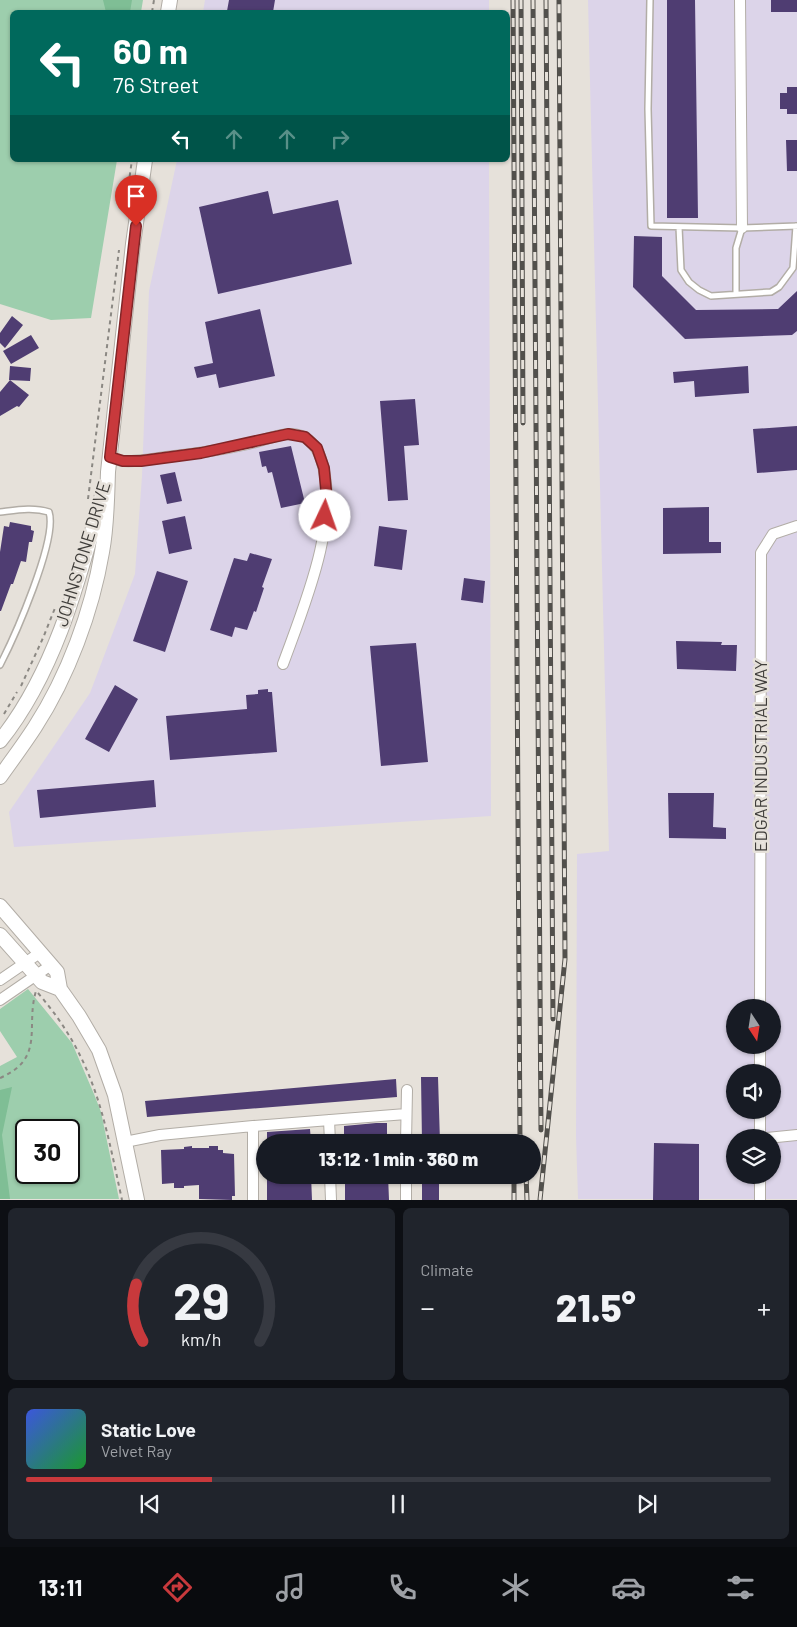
<!DOCTYPE html>
<meta charset="utf-8">
<style>
body{margin:0;font-family:Barlow,sans-serif;background:#20242c;color:#f1f3f6;height:100vh;display:flex;flex-direction:column;font-size:19px;white-space:nowrap}
*{box-sizing:border-box;margin:0}
p{font-size:16px;color:#9ea1a6}
.icon{flex:none;width:28px;height:28px;fill:none;stroke:currentColor;stroke-width:2;stroke-linecap:round;stroke-linejoin:round}
.map{position:relative;height:1200px;overflow:hidden}
.side{display:flex;flex-direction:column;gap:8px;padding:8px;background:#0d0f14;flex:1}
.side>*{flex:none}
.top-card{position:absolute;left:10px;top:10px;width:500px;height:152px;border-radius:8px;box-shadow:0 1px 4px #0004;background:#00695c;color:#fff;overflow:hidden}
.needle{width:32px;rotate:168deg}
.controls{position:absolute;left:726px;top:999px;display:grid;gap:10px}
.controls a{display:grid;place-items:center;width:55px;height:55px;border-radius:50%;background:#171b24;box-shadow:0 1px 4px #0004;font-size:25px}
.speed{position:absolute;left:15px;top:1119px;display:flex;gap:10px;font-size:25px;font-weight:700;text-align:center}
.speed>*{display:grid;place-content:center;width:65px;height:65px;border-radius:50%;background:#171b24;box-shadow:0 1px 4px #0004;line-height:1}
.speed .limit{border:2px solid #111;border-radius:8px;background:#fff;color:#111}
.pin{position:absolute;display:grid;place-items:center;width:42px;height:42px;color:#fff;margin:-51px -21px;border-radius:50% 50% 50% 0;rotate:-45deg;box-shadow:0 0 5px #0007}
.pin .icon{rotate:45deg}
.me{position:absolute;width:55px;margin:-28px;rotate:3deg;stroke-linejoin:round;filter:drop-shadow(0 0 4px #0008)}
.turn{display:flex;align-items:center;gap:18px;height:105px;padding:0 20px;font-size:22px}
.turn .icon{width:65px;height:65px;stroke-width:2.5}
.turn b{display:block;font-size:35px;line-height:42px}
.lanes{display:flex;align-items:center;height:48px;padding:0 20px;background:#0003;justify-content:center;gap:25px;direction:ltr}
.lanes .off{opacity:.35}
.big{font-size:38px;font-weight:800;line-height:1.1}
.side .card{flex:1;display:flex;flex-direction:column;justify-content:center;gap:8px;min-width:0;padding:0 18px;border-radius:8px;background:#20242c}
.side .dial{align-items:center;gap:0}
.dial svg{height:130px;overflow:visible;fill:none;stroke:#363941;stroke-width:7;stroke-linecap:round;text-anchor:middle}
.dial text{fill:#f1f3f6;stroke:none}
.song{display:flex;align-items:center;gap:15px}
.cover{width:60px;height:60px;border-radius:8px;background:linear-gradient(135deg,hsl(230 70% 55%),hsl(130 70% 35%))}
.played{height:5px;border-radius:2px;background:linear-gradient(90deg,#c8393c 25%,#363941 25%)}
.keys{display:flex;justify-content:space-around;direction:ltr}
.heat{display:flex;justify-content:space-between;align-items:center;font-size:28px;direction:ltr}
.side .tiles{flex:1;display:grid;gap:8px;grid-template-columns:1fr 1fr}
.card:last-child{grid-column:span 2}
.trip{position:absolute;left:256px;top:1134px;width:285px;height:50px;border-radius:25px;background:#171b24;box-shadow:0 1px 4px #0004;font-weight:800;line-height:50px;text-align:center}
.tabs{display:flex;height:80px;justify-content:space-around;align-items:center;background:#090b0e;color:#9ea1a6}
.tabs .icon{width:35px;height:35px}
.tabs .current{color:#c8393c}
.tabs b{font-size:22px;color:#f1f3f6}
.map>svg:first-child{display:block}
</style>
<div class="map">
<svg width="797" height="1200" viewBox="0 0 797 1200">
<rect width="100%" height="100%" fill="#e6e1da"/>
<path fill="#dcd4e9" fill-rule="evenodd" d="M205,0H489V12H203Z
M588,0H797V1199H578L576,1136L577,854L609,851ZM735,1008H772V1045H735ZM735,1072H772V1110H735ZM735,1138H772V1175H735Z
M177,160H489L491,816L14,847L9,812L90,693L135,574L142,476L149,291Z"/>
<path fill="#9dcead" fill-rule="evenodd" d="M0,0H143L141,12H12V160H117L91,318L51,320L0,304Z
M28,989L72,1043L94,1094L101,1112L119,1199H0V1066L17,1057L0,1031V1009ZM26,1130H69V1172H26Z"/>
<path fill="#7fbe95" d="M103,0H132L130,12H106Z
M12,1087L2,1135L10,1199H0V1090Z"/>
<path fill="#4f3d72" d="M229,0H275L273,12L227,11Z
M667,0H695L698,218H667Z
M771,0H797V12H771Z
M787,87H797V114H787V109H780V93H787Z
M786,140H797V171H787Z
M268,191L273,214L338,200L352,264L218,294L199,207Z
M634,236L662,237V276L696,310L778,309L797,291V331L792,335L685,339L633,287Z
M260,309L275,376L219,388L216,374L197,378L194,367L213,363L205,322Z
M12,316L23,325L5,348L0,343V333Z
M31,335L39,348L11,364L3,351Z
M10,366L31,368L30,381L9,380Z
M748,366L749,393L695,397L694,381L674,383L673,372Z
M10,380L29,395L19,407L17,406L0,416V392Z
M415,399L419,445L404,446L408,500L388,501L380,401Z
M797,426V470L757,473L753,429Z
M291,446L305,503L281,508L272,472L268,473L266,466L262,467L259,452Z
M175,472L182,501L167,504L160,475Z
M709,507V542H721V553L663,554V508Z
M185,516L192,549L169,554L162,521Z
M10,522L31,526V530L34,531L32,542H29L26,562L21,561L13,584H11L1,611H0V552L4,526L9,527Z
M379,526L407,530L402,570L374,566Z
M250,553L272,559L262,587L264,588L256,612L254,611L247,630L235,627L232,637L210,630L234,558L247,561Z
M157,571L188,581L165,652L133,641Z
M464,578L485,581L483,603L461,600Z
M676,641L722,642L721,645H737L736,671L677,669Z
M416,643L428,762L381,766L370,646Z
M115,685L138,699L109,752L85,739Z
M268,689V692H272L277,752L170,760L166,716L247,709L246,695L258,694V690Z
M154,780L156,807L40,818L37,790Z
M668,793H714L713,827L726,828V839L669,838Z
M421,1077H438L440,1142H422Z
M396,1079L397,1097L147,1117L145,1101Z
M376,1123H387V1142H344V1126Z
M310,1129L311,1142H267V1132Z
M654,1143L699,1144V1200H653Z
M192,1146V1148H209V1146H218V1150H223V1153L234,1154L235,1196H232V1200L199,1199V1185L184,1186V1188H174V1183L162,1184L161,1150L184,1149V1147Z
M267,1175H311L312,1200H267Z
M345,1175H388L389,1200H345Z
M422,1175H439V1200H422Z"/>
<g fill="none" stroke-linecap="round" stroke-linejoin="round">
<g stroke="#b2ada6" stroke-width="8">
<path id="lane" d="M650,0L648,109L651,226L742,228L797,226
M679,227L681,270L689,282L699,290L711,296L771,292L779,287L793,268L796,226
M736,294V248L742,228
M0,512C17,510 33,507 49,512C58,539 14,638 0,665"/>
</g>
<g stroke="#b2ada6" stroke-width="12">
<path id="street" d="M740,0L742,228
M110,457C114,459 119,461 124,461C138,462 152,459 166,457C193,454 221,450 248,444C261,441 275,435 288,434C306,433 316,444 321,459C341,520 304,606 283,664
M0,980L41,952
M0,1000L51,965
M760,1008L761,553L773,534L797,526
M760,1072V1045
M329,1120L330,1142
M253,1126V1200
M760,1138V1110
M767,1138L797,1135
M125,1142L160,1135L253,1126L406,1114
M406,1142L407,1090
M330,1175L331,1200
M760,1175V1200
M406,1200V1175"/>
</g>
<g stroke="#b2ada6" stroke-width="16">
<path id="secondary" d="M168,12L170,0
M0,741C56,671 79,579 102,495
M0,777C12,760 24,744 35,727C68,676 92,611 102,552C107,526 107,499 108,472L133,244L145,160
M0,906L57,972L60,989L79,1016L99,1050L115,1095L137,1200
M0,935L42,982L60,989"/>
</g>
<path stroke="#8b8883" stroke-width="2" stroke-dasharray="4 4" stroke-linecap="butt" d="M152,12L154,0
M125,208L132,160
M88,499L119,250
M21,686L43,638L55,608
M4,714L17,692
M38,993C95,1059 104,1117 122,1200
M0,1078C46,1058 25,1027 36,991"/>
<use href="#lane" stroke="#fff" stroke-width="5"/>
<use href="#street" stroke="#fff" stroke-width="10"/>
<use href="#secondary" stroke="#fff" stroke-width="14"/>
<g stroke="#52504c" stroke-width="5">
<path id="rail" d="M513,0L520,1142
M521,0L523,423
M533,0L541,1130
M546,0L553,1019
M514,1175V1200
M526,1175L527,1200
M540,1200L565,959L559,0"/>
</g>
<use href="#rail" stroke="#e6e1da" stroke-width="3" stroke-dasharray="9" stroke-linecap="butt"/>
</g>
<g fill="none" stroke-linecap="round" stroke-linejoin="round">
<g stroke="#822527" stroke-width="12">
<path id="route" d="M136,226L110,457L123,461H141L201,453L288,434L305,437L317,448L324,468L327,500L325,516"/>
</g>
<use href="#route" stroke="#c8393c" stroke-width="9"/>
</g>
<g text-anchor="middle" stroke-width="5" stroke-linejoin="round" paint-order="stroke">
<g font-size="18" fill="#3f3d3a" stroke="#e6e1da">
<text transform="translate(83 554) rotate(-73)" y="6">JOHNSTONE DRIVE</text>
<text transform="translate(761 756) rotate(-90)" y="6">EDGAR INDUSTRIAL WAY</text>
</g>
</g>
</svg>
<div class="controls">
<a><svg class="needle" viewBox="-14 -14 28 28"><path d="M0-13l5 13h-10z" fill="#e53935"/><path d="M0 13l5-13h-10z" fill="#9ea1a6"/></svg></a>
<a><svg class="icon" aria-label="sound" viewBox="0 0 24 24"><path d="M4 9h4l5-4v14l-5-4H4zM17 9q2 3 0 6"/></svg></a>
<a><svg class="icon" aria-label="layers" viewBox="0 0 24 24"><path d="M12 4l9 5-9 5-9-5zM3 14l9 5 9-5"/></svg></a>
</div>
<div class="speed"><div class="limit">30</div></div>
<div class="pin" style="left:136px;top:226px;background:#d93025"><svg class="icon" aria-label="arrive" viewBox="0 0 24 24"><path d="M6 21V4h12l-3 4 3 4H6"/></svg></div>
<svg class="me" style="left:325px;top:516px" viewBox="-20 -20 40 40"><circle r="19" fill="#fff"/><path d="M0-13L10 11 0 6-10 11z" fill="#c8393c"/></svg>
<div class="trip">13:12 · 1 min · 360 m</div>
<div class="top-card">
<div class="turn"><svg class="icon" aria-label="left" viewBox="0 0 24 24"><path d="M17 20v-9H6M10 6l-5 5 5 5"/></svg><div><b>60 m</b>76 Street</div></div>
<div class="lanes"><svg class="icon" aria-label="left" viewBox="0 0 24 24"><path d="M17 20v-9H6M10 6l-5 5 5 5"/></svg><svg class="icon off" aria-label="ahead" viewBox="0 0 24 24"><path d="M12 20V5M6 11l6-6 6 6"/></svg><svg class="icon off" aria-label="ahead" viewBox="0 0 24 24"><path d="M12 20V5M6 11l6-6 6 6"/></svg><svg class="icon off" aria-label="right" viewBox="0 0 24 24"><path d="M7 20v-9h11M14 6l5 5-5 5"/></svg></div>
</div>
</div>
<section class="side">
<div class="tiles">
<div class="card dial"><svg viewBox="0 0 100 80">
<path d="M14 69A42 42 0 1 1 86 69"/>
<path d="M14 69A42 42 0 0 1 10 34" stroke="#c8393c"/>
<text x="50" y="56" font-size="32" font-weight="700">29</text>
<text x="50" y="72" font-size="11">km/h</text>
</svg></div>
<div class="card"><p>Climate</p>
<div class="heat"><a>−</a><b class="big">21.5°</b><a>+</a></div>
</div>
<div class="card">
<div class="song"><i class="cover"></i><div><b>Static Love</b><p>Velvet Ray</p></div></div>
<div class="played"></div>
<div class="keys"><svg class="icon" aria-label="previous" viewBox="0 0 24 24"><path d="M18 5L8 12l10 7zM5 5v14"/></svg><svg class="icon" aria-label="pause" viewBox="0 0 24 24"><path d="M8 5v14M16 5v14"/></svg><svg class="icon" aria-label="next" viewBox="0 0 24 24"><path d="M6 5l10 7-10 7zM19 5v14"/></svg></div>
</div>
</div>
</section>
<nav class="tabs">
<b>13:11</b>
<svg class="icon current" aria-label="directions" viewBox="0 0 24 24"><path d="M12 3l9 9-9 9-9-9zM9 14v-3h6M13 9l2 2-2 2"/></svg>
<svg class="icon" aria-label="music" viewBox="0 0 24 24"><path d="M9 18V5l10-2v13"/><circle cx="6" cy="18" r="3"/><circle cx="16" cy="16" r="3"/></svg>
<svg class="icon" aria-label="phone" viewBox="0 0 24 24"><path d="M5 4h4l2 5-3 2q2 4 5 5l2-3 5 2v4C11 20 4 13 5 4z"/></svg>
<svg class="icon" aria-label="climate" viewBox="0 0 24 24"><path d="M12 3v18M4 7l16 10M4 17L20 7"/></svg>
<svg class="icon" aria-label="car" viewBox="0 0 24 24"><path d="M5 17H2v-5l4-1 3-4h7l3 4 3 1v5h-3M9 17h6M6 11h13"/><circle cx="7" cy="17" r="2"/><circle cx="17" cy="17" r="2"/></svg>
<svg class="icon" aria-label="filters" viewBox="0 0 24 24"><path d="M4 7h16M4 17h16"/><circle cx="9" cy="7" r="2"/><circle cx="15" cy="17" r="2"/></svg>
</nav>
